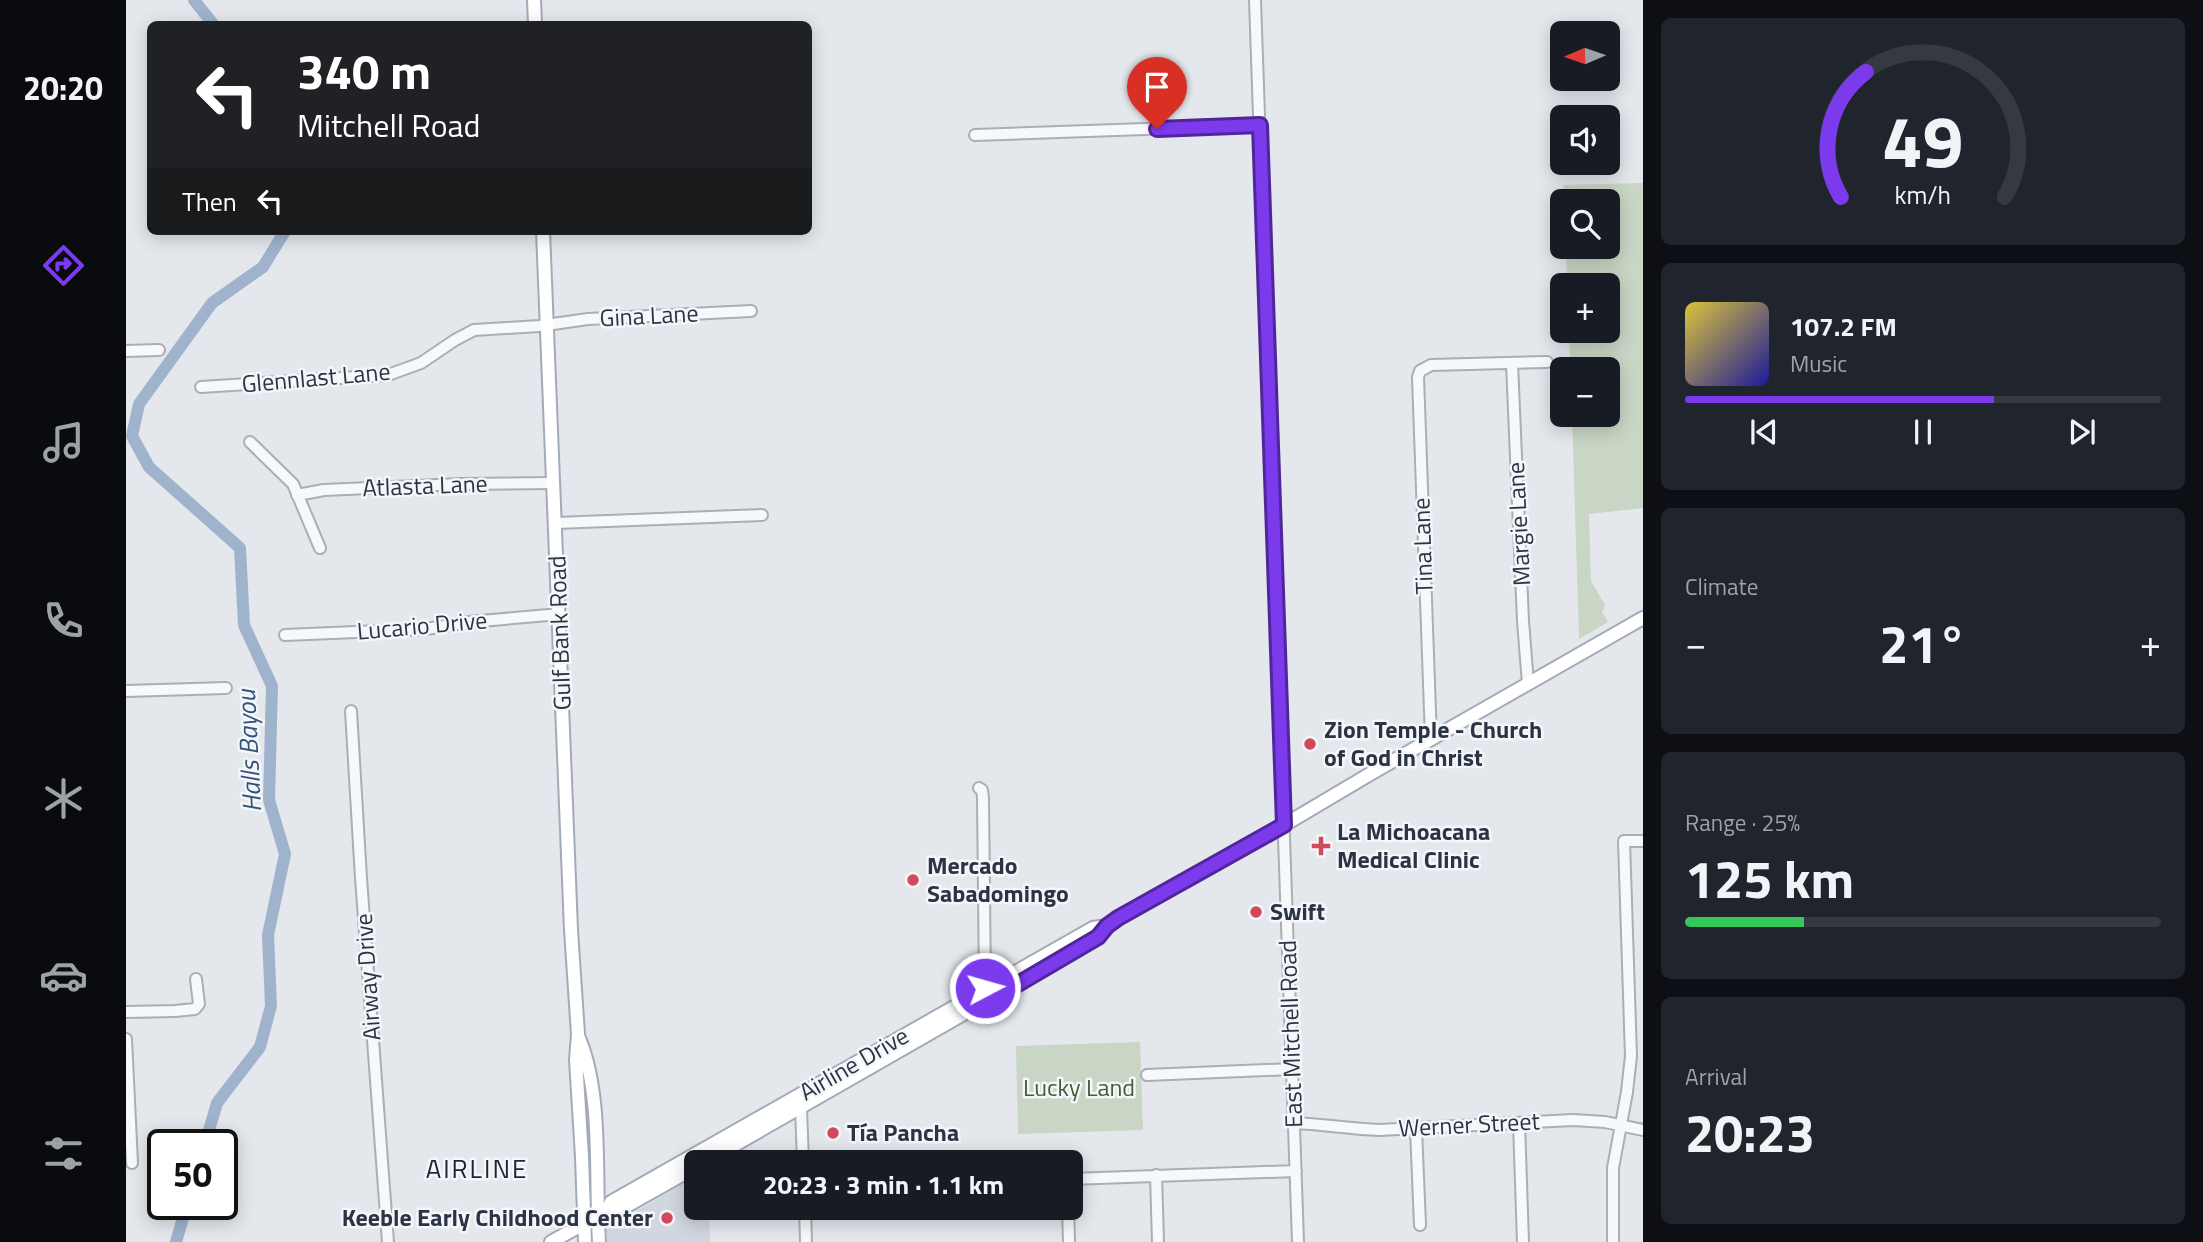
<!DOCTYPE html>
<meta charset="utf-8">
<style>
body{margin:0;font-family:"Titillium Web",sans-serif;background:#20242c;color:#f1f3f6;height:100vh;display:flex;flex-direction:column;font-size:26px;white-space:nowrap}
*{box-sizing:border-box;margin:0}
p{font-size:23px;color:#9ea1a6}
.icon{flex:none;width:38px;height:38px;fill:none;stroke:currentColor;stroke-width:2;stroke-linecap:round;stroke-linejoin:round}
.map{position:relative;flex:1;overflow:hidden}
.details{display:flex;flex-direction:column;gap:18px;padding:18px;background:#0d0f14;width:560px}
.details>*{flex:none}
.top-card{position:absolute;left:21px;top:21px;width:665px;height:214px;border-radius:10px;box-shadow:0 4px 18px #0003;background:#202124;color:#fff;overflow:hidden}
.needle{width:46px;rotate:268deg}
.tools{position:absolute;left:1424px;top:21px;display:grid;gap:14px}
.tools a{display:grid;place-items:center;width:70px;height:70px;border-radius:10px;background:#171b24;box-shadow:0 4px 18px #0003;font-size:35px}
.speed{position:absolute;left:21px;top:1129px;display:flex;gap:14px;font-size:35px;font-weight:700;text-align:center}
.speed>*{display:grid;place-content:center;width:91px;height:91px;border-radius:50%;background:#171b24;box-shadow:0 4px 18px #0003;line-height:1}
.speed .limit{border:4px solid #111;border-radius:10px;background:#fff;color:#111}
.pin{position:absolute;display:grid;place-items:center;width:60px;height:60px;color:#fff;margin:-72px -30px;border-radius:50% 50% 50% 0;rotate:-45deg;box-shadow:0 0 7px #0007}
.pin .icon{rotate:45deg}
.me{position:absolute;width:77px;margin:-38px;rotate:84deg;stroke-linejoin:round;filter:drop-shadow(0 0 5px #0008)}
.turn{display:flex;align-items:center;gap:24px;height:147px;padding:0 35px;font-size:32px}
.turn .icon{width:91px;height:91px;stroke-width:2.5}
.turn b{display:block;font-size:49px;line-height:60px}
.then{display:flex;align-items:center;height:66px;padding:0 35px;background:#0003;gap:14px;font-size:26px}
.big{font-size:52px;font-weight:700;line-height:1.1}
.details .card{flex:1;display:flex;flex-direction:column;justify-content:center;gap:10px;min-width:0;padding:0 24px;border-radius:10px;background:#20242c}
.details .dial{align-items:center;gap:0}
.dial svg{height:182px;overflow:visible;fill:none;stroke:#363941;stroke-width:7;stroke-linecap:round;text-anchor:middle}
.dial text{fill:#f1f3f6;stroke:none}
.song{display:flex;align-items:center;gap:21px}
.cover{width:84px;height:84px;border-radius:10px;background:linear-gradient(135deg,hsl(50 70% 55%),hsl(240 70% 35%))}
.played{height:7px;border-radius:4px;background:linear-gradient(90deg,#7c3aed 65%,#363941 65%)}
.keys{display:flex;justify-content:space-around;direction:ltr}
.heat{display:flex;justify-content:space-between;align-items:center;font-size:38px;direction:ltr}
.charge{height:10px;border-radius:5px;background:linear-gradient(90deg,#34c759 25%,#363941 0)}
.trip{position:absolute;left:558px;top:1150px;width:399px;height:70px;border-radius:10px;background:#171b24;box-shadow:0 4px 18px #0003;font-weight:700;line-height:70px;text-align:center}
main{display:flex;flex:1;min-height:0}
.menu{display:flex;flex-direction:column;width:126px;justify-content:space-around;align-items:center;background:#090b0e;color:#9ea1a6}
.menu .icon{width:49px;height:49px}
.menu .on{color:#7c3aed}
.menu b{font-size:32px;color:#f1f3f6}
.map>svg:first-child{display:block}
</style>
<main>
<nav class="menu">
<b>20:20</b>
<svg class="icon on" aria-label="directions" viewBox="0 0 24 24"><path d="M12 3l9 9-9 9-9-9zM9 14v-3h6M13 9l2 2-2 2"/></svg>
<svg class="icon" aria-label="music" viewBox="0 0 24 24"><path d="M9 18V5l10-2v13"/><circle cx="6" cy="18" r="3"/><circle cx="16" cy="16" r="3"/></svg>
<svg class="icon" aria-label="phone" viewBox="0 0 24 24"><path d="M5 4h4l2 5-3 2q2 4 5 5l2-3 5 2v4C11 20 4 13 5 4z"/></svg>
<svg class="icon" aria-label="climate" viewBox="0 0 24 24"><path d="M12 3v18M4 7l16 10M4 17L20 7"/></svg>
<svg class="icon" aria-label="car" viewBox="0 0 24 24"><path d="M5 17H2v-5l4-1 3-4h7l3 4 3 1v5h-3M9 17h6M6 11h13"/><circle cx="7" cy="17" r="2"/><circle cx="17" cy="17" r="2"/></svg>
<svg class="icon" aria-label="filters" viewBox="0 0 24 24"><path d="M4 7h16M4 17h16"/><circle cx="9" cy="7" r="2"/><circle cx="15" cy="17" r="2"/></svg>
</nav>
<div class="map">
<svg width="1517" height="1242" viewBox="0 0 1517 1242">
<rect width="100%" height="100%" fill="#e4e7ec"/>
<path fill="#d2d6de" d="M570,1176V1208H583L584,1242H481L480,1229Z"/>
<path fill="#c9d6c5" d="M1517,183V508L1463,514L1465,581L1479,605L1476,612L1482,622L1453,639L1446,415H1482V369H1444L1443,331H1482V285H1441L1440,247H1482V201H1438L1437,185Z
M1014,1042L1017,1130L892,1134L890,1046Z"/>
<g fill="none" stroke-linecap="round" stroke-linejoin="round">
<path stroke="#9fb4cc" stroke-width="12" d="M68,0L87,24
M79,1144L91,1103L134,1047L145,1006L142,935L159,854L143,800L146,686L118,625L114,548L23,467L6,436L13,404L86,303L137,267L159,231
M50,1242L61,1204"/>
<g stroke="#a9aeb7" stroke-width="14">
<path id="minor" d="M1129,0L1172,1242
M849,135L1134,125
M0,351L33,350
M1386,363L1397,621L1402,684
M75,387L262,375L295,363L329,340L348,330L413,326L462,319L625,311
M124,442L167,484L194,548
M171,495L198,490L335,484L427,483
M430,523L636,515
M159,635L300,629L343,622L434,614
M0,691L100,688
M225,711L235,878L262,1242
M1305,739L1292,377L1294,371L1305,365L1421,362
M853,788L856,790L857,798L859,988
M0,1012L49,1011L69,1009L73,1004L70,979
M0,1039L6,1163
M1021,1075L1167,1069
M675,1108L677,1162
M1168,1123C1197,1124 1224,1129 1253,1130L1447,1120L1479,1122L1517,1130
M1393,1123L1397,1242
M1290,1129L1294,1225
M1030,1175L1032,1242
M945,1179L1170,1171
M679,1208L680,1242
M942,1208L943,1242
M1487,1242V1168L1501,1092L1505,1056L1498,841H1517"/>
</g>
<g stroke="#a3abb8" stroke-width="16">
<path id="major" d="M408,0L409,24
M417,231L445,930L452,1034L450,1060L456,1157L459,1242
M453,1038C477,1095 469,1179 473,1242
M579,1162L972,937L981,926L992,918L1158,825L1244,774L1517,618
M481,1211L490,1212L570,1167
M425,1242L481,1211L485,1202L967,928L981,926"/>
</g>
<use href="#minor" stroke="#f7f8fa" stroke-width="10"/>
<use href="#major" stroke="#fff" stroke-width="12"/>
</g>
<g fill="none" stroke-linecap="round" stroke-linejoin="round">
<g stroke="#51269a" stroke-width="18">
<path id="route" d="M859,988L875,994L972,937L981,926L992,918L1158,825L1134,125L1031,129"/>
</g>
<use href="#route" stroke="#7c3aed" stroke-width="12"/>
</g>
<g fill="#d1495b" stroke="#f4f6f9" stroke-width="2.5">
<circle cx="1184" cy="744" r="7"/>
<path d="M1191.5 835.5h7v7h7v7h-7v7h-7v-7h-7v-7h7z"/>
<circle cx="787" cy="880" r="7"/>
<circle cx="1130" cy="912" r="7"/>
<circle cx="707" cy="1133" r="7"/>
<circle cx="541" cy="1218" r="7"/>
</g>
<g text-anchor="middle" stroke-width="5" stroke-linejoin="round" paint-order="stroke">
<g font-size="24" fill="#2b3445" stroke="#f4f6f9">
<text transform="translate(523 316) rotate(-3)" y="8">Gina Lane</text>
<text transform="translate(190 378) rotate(-5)" y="8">Glennlast Lane</text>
<text transform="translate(299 486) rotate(-2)" y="8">Atlasta Lane</text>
<text transform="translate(1393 524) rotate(-93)" y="8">Margie Lane</text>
<text transform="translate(1297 546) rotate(-92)" y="8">Tina Lane</text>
<text transform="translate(296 626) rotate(-5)" y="8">Lucario Drive</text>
<text transform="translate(434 633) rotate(-92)" y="8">Gulf Bank Road</text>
<text transform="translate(242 977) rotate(-94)" y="8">Airway Drive</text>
<text transform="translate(1165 1034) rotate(-92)" y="8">East Mitchell Road</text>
<text transform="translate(728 1064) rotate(-30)" y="8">Airline Drive</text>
<text transform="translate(1343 1125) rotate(-3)" y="8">Werner Street</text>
</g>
<g font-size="24" font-weight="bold" fill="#2b3445" stroke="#f4f6f9" text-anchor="start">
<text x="1198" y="738">Zion Temple - Church<tspan x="1198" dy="28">of God in Christ</tspan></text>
<text x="1211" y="840">La Michoacana<tspan x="1211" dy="28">Medical Clinic</tspan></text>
<text x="801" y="874">Mercado<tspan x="801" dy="28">Sabadomingo</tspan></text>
<text x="1144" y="920">Swift</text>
<text x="721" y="1141">Tía Pancha</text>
<text x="527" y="1226" text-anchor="end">Keeble Early Childhood Center</text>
</g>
<g font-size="24" fill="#3f6138" stroke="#f4f6f9">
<text x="953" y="1096">Lucky Land</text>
</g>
<g font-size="26" font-style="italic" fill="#34527a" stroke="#f4f6f9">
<text transform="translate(123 751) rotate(-93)" y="9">Halls Bayou</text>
</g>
<g font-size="26" letter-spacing="2" fill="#1d2536" stroke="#f4f6f9">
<text x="351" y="1178">AIRLINE</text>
</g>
</g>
</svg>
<div class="tools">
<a><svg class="needle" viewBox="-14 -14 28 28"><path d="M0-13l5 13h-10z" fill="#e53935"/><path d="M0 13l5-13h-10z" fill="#9ea1a6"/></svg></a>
<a><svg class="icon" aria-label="sound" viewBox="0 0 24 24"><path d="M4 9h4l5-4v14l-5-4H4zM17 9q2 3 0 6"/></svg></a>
<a><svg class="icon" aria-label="search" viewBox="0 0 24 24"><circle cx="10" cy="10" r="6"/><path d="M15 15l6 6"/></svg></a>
<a>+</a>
<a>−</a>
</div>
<div class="speed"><div class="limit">50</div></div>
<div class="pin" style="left:1031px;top:129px;background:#d93025"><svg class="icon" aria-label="arrive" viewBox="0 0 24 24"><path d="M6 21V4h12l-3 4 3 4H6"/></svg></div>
<svg class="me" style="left:859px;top:988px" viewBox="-20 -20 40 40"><circle r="17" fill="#7c3aed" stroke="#fff" stroke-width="3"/><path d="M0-11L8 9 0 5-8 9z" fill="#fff"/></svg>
<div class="trip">20:23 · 3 min · 1.1 km</div>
<div class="top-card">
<div class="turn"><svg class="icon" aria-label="left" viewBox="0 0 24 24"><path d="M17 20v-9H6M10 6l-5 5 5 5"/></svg><div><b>340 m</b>Mitchell Road</div></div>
<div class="then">Then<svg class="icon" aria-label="left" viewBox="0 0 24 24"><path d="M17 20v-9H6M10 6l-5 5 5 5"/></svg></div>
</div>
</div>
<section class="details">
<div class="card dial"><svg viewBox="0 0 100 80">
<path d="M14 69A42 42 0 1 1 86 69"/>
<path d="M14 69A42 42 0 0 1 25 14" stroke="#7c3aed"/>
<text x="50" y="56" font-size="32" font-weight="700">49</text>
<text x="50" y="72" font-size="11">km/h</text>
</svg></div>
<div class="card">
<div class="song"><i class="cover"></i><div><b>107.2 FM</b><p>Music</p></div></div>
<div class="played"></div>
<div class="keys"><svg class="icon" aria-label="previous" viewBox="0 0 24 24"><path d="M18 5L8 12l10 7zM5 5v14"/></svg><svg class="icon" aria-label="pause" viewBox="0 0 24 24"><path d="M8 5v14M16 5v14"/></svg><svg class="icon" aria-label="next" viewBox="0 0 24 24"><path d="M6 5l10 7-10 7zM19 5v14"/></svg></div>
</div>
<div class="card"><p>Climate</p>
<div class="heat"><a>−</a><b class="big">21°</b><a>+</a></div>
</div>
<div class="card"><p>Range · 25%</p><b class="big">125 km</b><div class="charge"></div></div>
<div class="card"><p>Arrival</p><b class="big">20:23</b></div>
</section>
</main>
